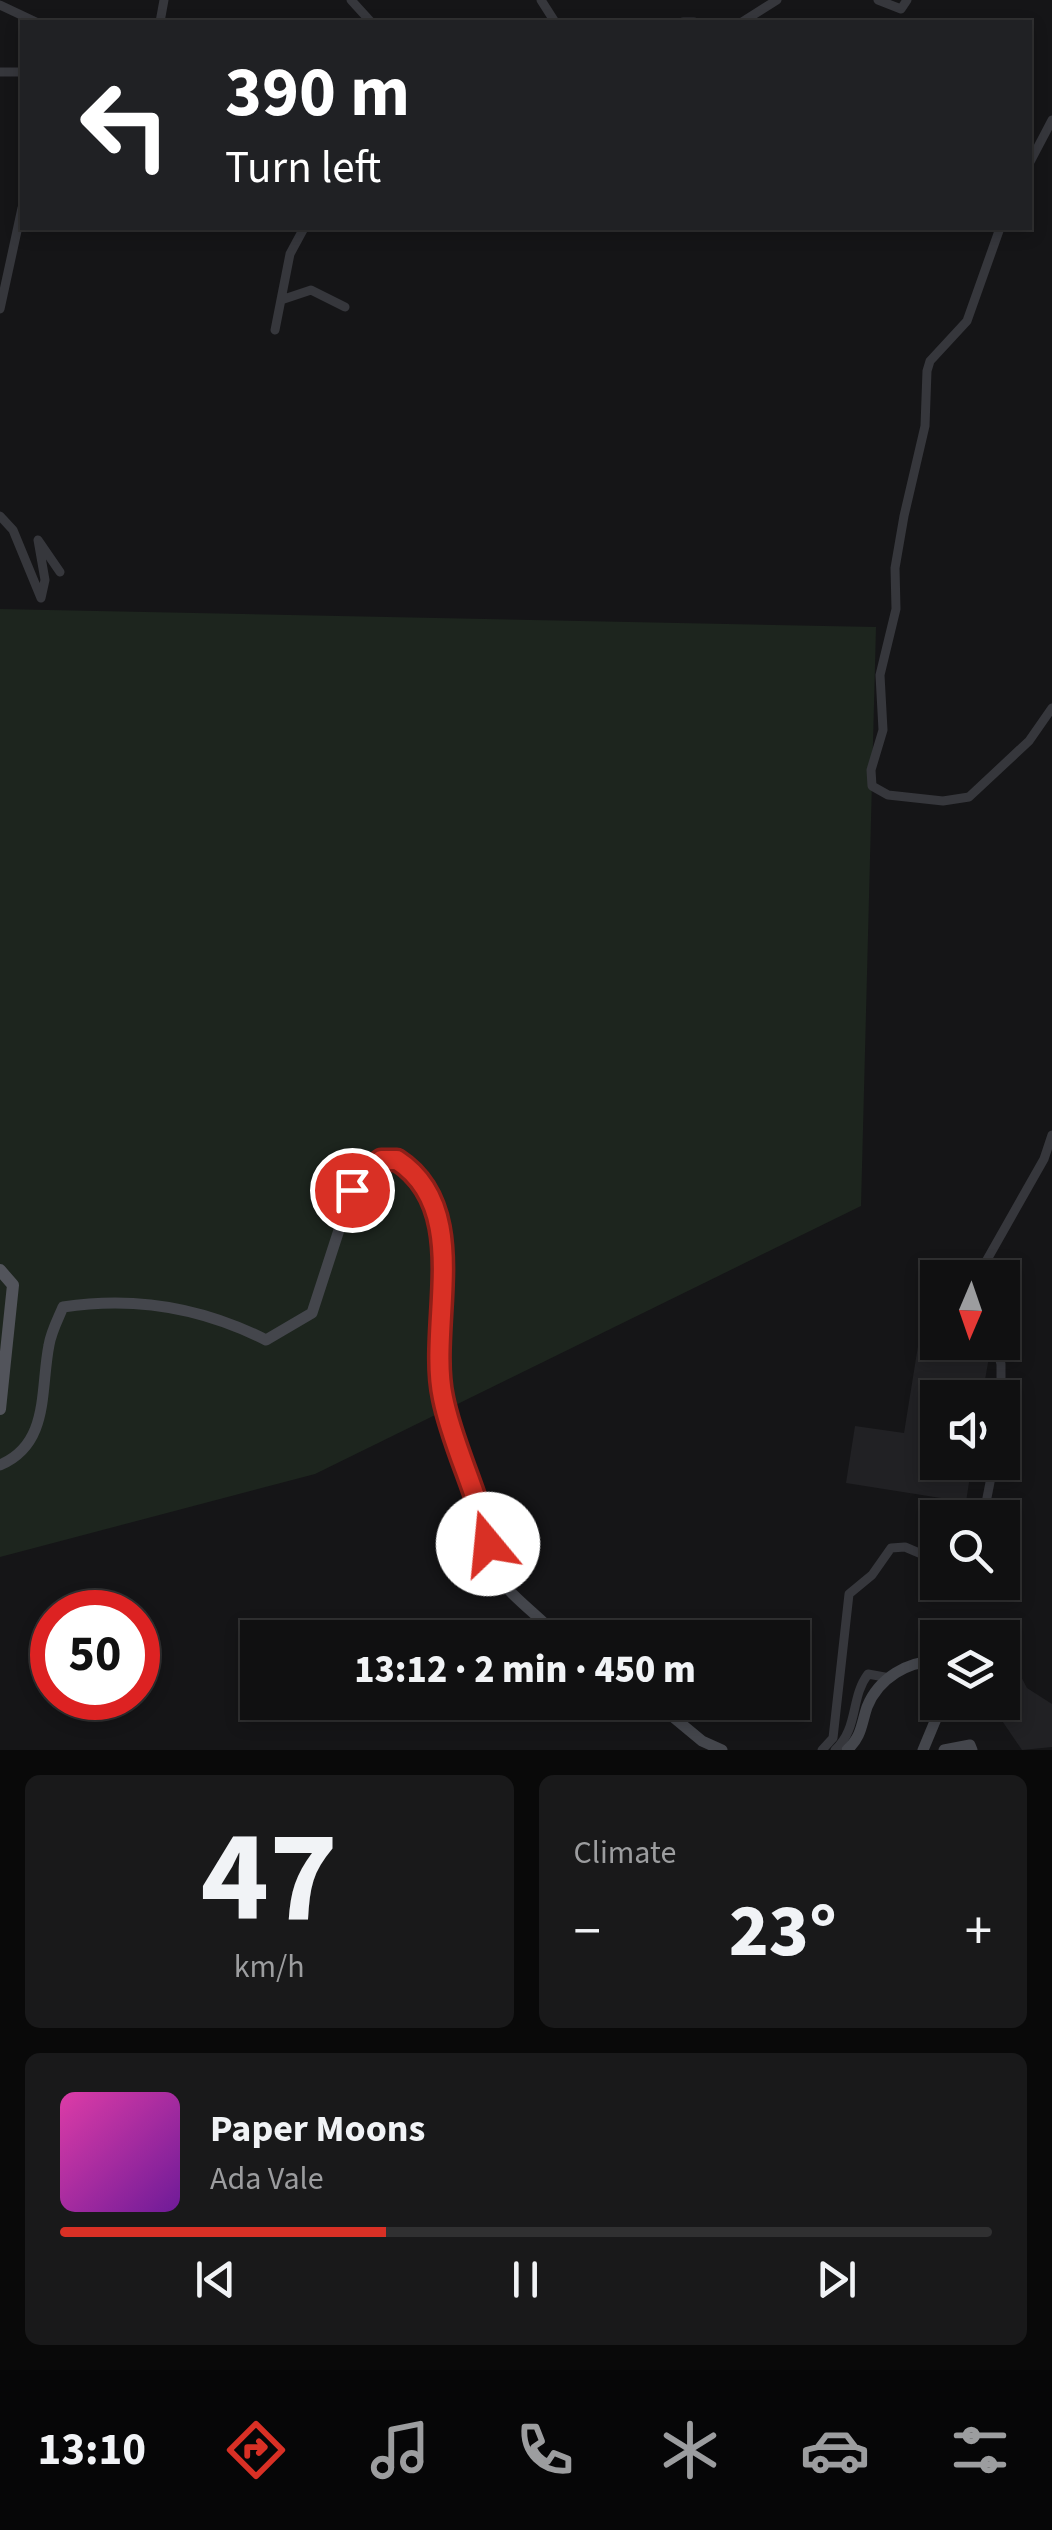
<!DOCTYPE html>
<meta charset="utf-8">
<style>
body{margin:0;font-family:"Source Sans 3",sans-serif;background:#19191a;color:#f1f3f6;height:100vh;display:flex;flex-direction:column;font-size:38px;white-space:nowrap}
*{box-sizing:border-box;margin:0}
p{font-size:32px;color:#9c9d9f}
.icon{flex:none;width:55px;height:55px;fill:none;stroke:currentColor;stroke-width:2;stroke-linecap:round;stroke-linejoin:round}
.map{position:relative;height:1750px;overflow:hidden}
.drawer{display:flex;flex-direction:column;gap:25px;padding:25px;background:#090909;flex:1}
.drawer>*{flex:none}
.guide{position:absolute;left:20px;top:20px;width:1012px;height:210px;border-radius:0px;box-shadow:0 5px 15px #0003,0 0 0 2px #303031;background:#202124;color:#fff;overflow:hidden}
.needle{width:65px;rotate:182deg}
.tools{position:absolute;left:920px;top:1260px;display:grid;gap:20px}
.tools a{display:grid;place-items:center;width:100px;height:100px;border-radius:0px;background:#101011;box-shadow:0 5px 15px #0003,0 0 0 2px #303031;font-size:50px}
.speed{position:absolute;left:30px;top:1590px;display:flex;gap:20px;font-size:50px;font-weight:700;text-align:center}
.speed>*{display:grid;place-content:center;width:130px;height:130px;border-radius:50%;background:#101011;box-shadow:0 5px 15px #0003,0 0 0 2px #303031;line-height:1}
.speed .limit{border:15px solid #d22;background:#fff;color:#111}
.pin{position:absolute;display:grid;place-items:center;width:85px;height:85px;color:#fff;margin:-42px;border:5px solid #fff;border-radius:50%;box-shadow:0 2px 10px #0007}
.me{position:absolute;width:110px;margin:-55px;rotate:343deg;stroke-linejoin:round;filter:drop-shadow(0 0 8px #0008)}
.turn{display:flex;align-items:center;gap:35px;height:210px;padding:0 40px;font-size:45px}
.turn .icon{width:130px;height:130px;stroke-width:2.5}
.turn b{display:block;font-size:70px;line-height:85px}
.big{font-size:75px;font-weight:800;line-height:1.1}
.drawer .tile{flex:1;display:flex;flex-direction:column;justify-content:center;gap:15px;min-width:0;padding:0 35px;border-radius:15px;background:#19191a}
.drawer .dial{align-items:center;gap:0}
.dial b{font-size:130px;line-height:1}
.song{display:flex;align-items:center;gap:30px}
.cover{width:120px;height:120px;border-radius:15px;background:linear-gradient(135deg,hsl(320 70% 55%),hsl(280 70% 35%))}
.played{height:10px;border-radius:5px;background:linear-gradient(90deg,#d93025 35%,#303031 35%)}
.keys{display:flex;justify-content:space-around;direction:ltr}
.heat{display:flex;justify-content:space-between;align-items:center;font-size:55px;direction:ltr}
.drawer .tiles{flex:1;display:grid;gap:25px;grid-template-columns:1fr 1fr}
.tile:last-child{grid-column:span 2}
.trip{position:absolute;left:240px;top:1620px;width:570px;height:100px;border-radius:0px;background:#101011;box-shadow:0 5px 15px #0003,0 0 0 2px #303031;font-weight:800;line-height:100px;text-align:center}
.tab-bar{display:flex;height:160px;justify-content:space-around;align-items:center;background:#060607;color:#9c9d9f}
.tab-bar .icon{width:70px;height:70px}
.tab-bar .current{color:#d93025}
.tab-bar b{font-size:45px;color:#f1f3f6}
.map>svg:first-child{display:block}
</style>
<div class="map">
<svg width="1052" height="1750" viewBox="0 0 1052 1750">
<rect width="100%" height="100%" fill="#151517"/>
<path fill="#212124" d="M918,1346L989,1357L982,1397L938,1398V1462L972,1463L966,1502L846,1483L855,1426L904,1433Z
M1003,1668L1018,1671L1027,1688L1052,1704V1747L1022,1750L990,1703L1002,1702Z"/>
<path fill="#1d251e" d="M0,609L876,627L861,1206L315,1474L0,1557Z"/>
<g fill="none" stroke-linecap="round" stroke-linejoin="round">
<path stroke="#36373c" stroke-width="9" d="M351,0L371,22
M541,0L555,22
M878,0L901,9L907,0
M0,5L36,22
M160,22L164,0
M683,22H694
M742,22L777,0
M0,72H22
M1030,162L1052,120
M1000,228L967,321L930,361L927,371L925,426L904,516L895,568L896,609L880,675L883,730L871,770L872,786L888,795L943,801L969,797L1029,741L1052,708
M284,299L311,290L345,307
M0,309L22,208
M275,330L290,254L304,228
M0,516L13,530L41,598L45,580L38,540L60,572
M970,1278L984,1265L1044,1159L1052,1135
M995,1342L1001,1364V1398
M983,1518L994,1462
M822,1750L833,1738L849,1594L872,1575L891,1548L905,1547L938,1561
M835,1750C859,1728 850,1698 868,1674L890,1678"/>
<path stroke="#44464c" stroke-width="11" d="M0,1465C50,1444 40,1390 49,1345C51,1332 58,1319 63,1307C134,1296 201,1307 266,1340L312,1313L352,1190L381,1159L397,1160C467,1206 433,1319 441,1389C447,1436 472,1476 484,1520C488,1535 487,1559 495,1572C509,1596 540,1616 559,1638
M655,1702L702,1741L722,1750
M847,1750C862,1736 861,1725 867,1707C878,1679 909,1659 938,1662
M923,1750L943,1702
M944,1750L970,1745L972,1750"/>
<path stroke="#52545b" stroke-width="12" d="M0,1270L13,1285L0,1409"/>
</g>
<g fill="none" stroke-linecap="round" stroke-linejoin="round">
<g stroke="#8d1f18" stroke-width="25">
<path id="route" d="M352,1190L381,1160H397C474,1210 427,1324 443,1398C453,1448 479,1494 488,1544"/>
</g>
<use href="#route" stroke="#d93025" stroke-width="18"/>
</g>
</svg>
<div class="tools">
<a><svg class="needle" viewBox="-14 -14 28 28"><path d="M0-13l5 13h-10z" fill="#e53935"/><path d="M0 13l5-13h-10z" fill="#9c9d9f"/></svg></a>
<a><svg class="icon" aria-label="sound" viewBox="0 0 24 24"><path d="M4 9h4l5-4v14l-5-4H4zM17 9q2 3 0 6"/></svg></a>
<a><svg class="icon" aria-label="search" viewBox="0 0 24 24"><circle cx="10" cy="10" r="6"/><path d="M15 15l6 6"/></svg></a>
<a><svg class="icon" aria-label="layers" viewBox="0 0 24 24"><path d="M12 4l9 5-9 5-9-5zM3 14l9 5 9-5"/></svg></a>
</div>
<div class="speed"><div class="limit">50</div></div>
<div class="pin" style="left:352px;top:1190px;background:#d93025"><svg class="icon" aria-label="arrive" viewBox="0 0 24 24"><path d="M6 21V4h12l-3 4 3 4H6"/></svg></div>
<svg class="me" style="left:488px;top:1544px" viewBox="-20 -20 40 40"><circle r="19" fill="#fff"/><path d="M0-13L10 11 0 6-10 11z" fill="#d93025"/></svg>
<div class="trip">13:12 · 2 min · 450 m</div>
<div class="guide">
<div class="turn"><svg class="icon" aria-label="left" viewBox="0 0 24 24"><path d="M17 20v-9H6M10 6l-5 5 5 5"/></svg><div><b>390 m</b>Turn left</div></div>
</div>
</div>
<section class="drawer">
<div class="tiles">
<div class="tile dial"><b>47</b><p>km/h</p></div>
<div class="tile"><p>Climate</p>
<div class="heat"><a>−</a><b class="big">23°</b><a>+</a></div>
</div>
<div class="tile">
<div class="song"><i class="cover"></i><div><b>Paper Moons</b><p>Ada Vale</p></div></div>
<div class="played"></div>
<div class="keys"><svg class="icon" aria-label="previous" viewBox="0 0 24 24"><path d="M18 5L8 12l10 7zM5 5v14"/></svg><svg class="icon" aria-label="pause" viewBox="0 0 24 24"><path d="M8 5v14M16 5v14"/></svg><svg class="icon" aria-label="next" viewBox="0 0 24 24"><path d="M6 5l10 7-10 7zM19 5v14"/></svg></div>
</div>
</div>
</section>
<nav class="tab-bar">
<b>13:10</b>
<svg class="icon current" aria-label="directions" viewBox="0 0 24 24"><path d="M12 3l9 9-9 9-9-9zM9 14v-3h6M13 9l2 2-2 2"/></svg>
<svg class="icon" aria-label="music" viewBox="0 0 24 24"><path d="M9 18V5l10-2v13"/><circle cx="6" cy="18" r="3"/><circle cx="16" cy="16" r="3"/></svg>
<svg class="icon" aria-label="phone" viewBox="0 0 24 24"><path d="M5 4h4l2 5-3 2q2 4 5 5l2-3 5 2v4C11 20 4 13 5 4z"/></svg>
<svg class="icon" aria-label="climate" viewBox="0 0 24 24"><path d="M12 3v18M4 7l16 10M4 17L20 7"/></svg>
<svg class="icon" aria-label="car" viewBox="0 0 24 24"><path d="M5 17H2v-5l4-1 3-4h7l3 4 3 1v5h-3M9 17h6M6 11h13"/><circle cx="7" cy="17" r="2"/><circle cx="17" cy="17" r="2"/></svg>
<svg class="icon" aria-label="filters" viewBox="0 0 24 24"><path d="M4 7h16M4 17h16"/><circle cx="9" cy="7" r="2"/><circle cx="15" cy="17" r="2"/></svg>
</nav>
